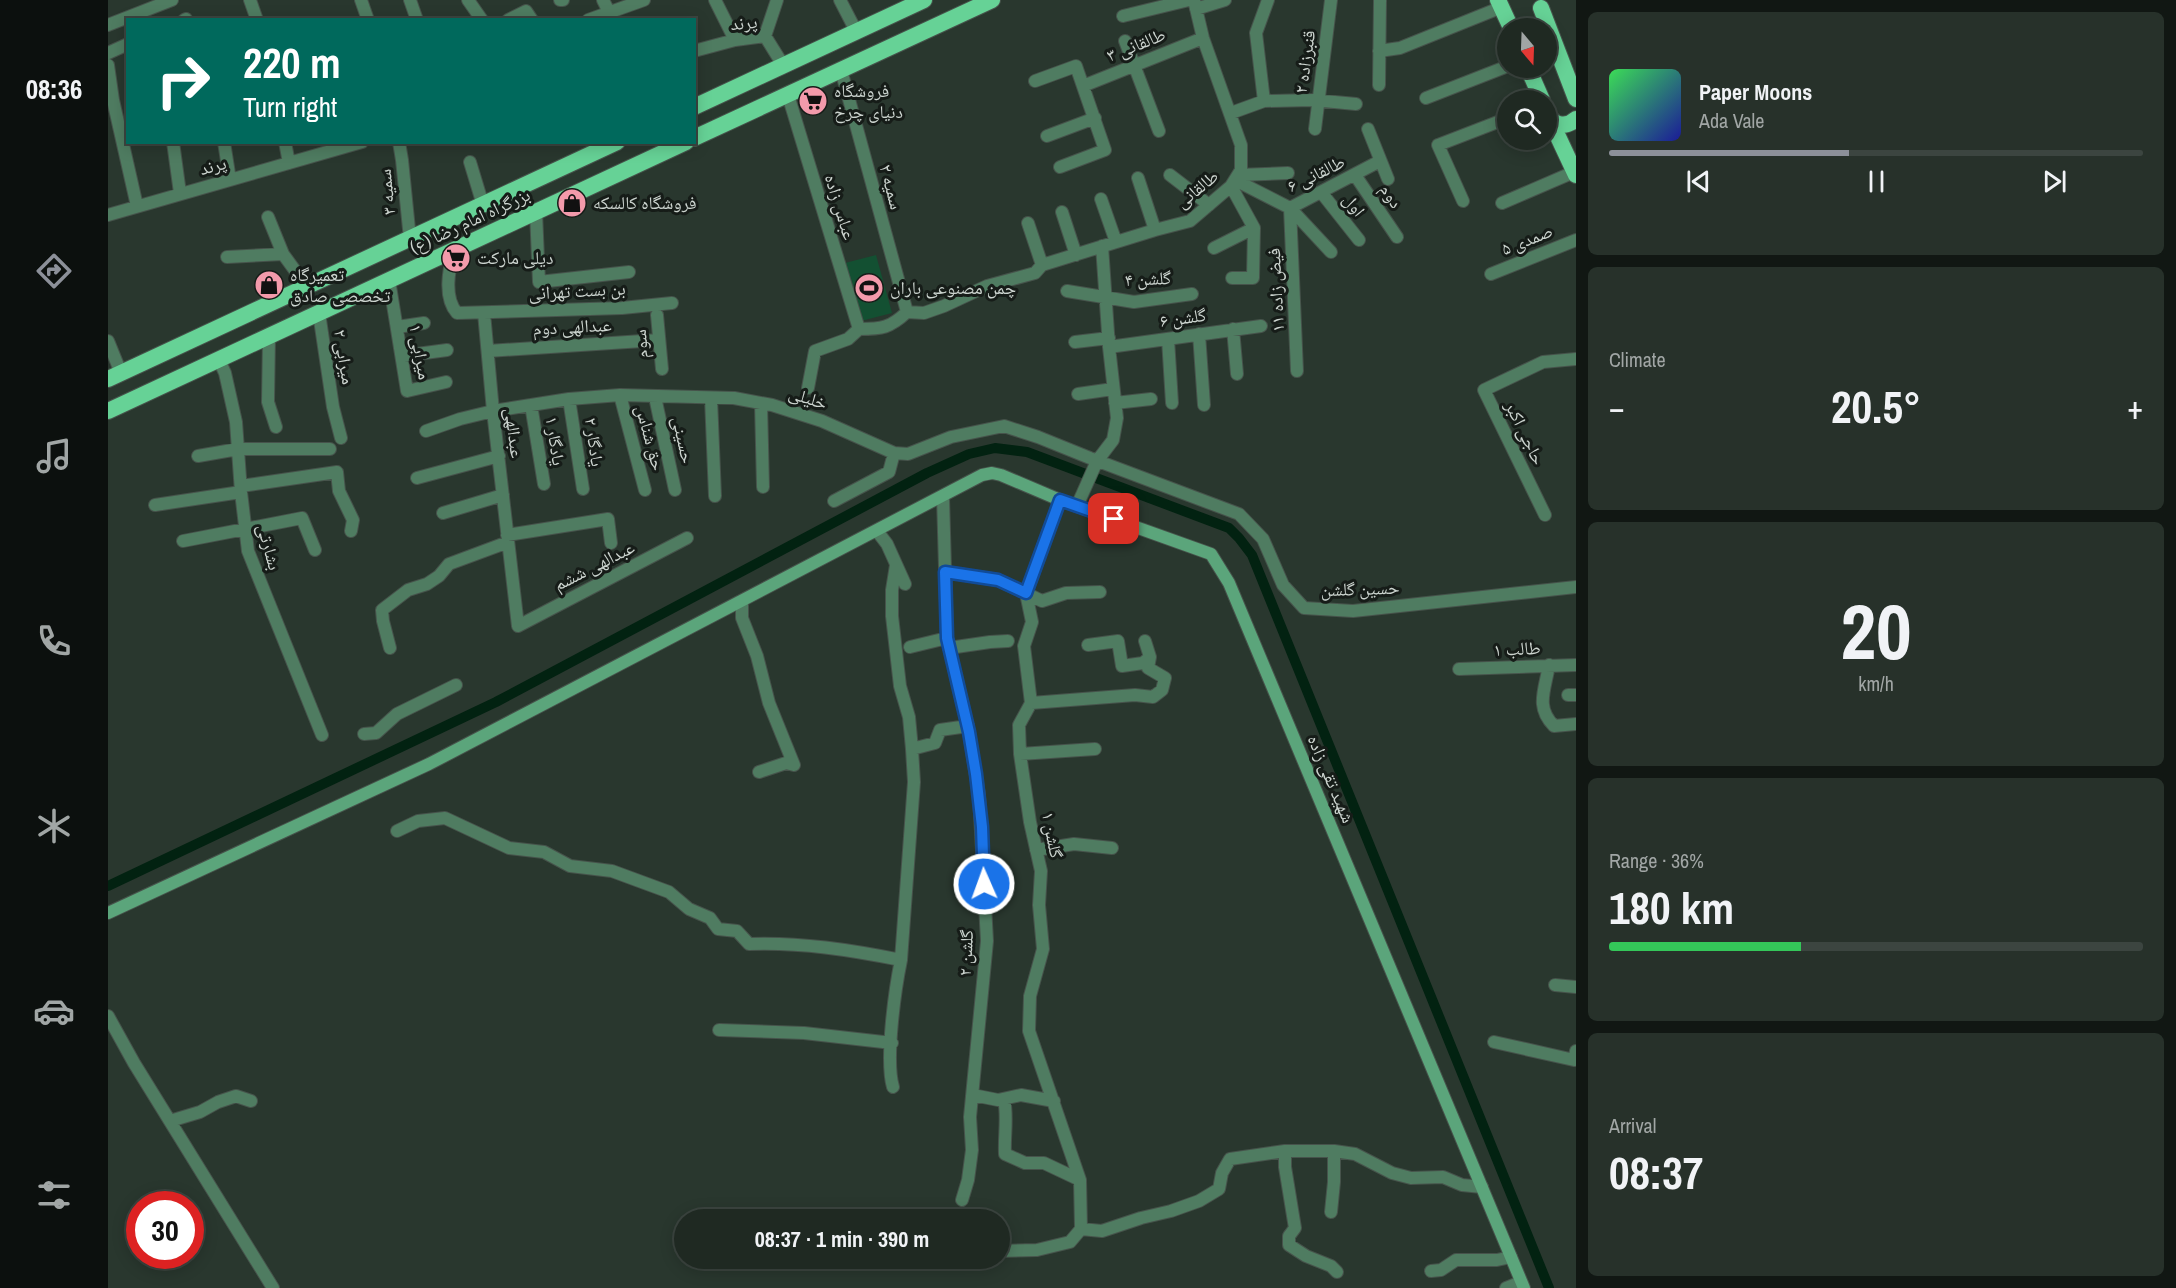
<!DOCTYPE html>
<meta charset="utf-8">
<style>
body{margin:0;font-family:"Archivo Narrow","Noto Naskh Arabic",sans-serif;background:#27312a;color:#f1f3f6;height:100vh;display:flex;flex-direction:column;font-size:22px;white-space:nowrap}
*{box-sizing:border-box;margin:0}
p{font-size:20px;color:#a1a6a5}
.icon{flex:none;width:33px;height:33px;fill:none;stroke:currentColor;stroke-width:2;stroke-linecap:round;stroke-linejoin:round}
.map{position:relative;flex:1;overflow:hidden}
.drawer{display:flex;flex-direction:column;gap:12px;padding:12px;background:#111713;width:600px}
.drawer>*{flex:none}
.banner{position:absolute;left:18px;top:18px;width:570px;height:126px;border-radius:0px;box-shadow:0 3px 15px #0003,0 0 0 2px #3c4540;background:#00695c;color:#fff;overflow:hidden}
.needle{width:39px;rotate:161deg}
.fabs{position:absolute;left:1389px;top:18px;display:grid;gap:12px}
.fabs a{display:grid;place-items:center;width:60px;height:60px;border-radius:50%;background:#1f2922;box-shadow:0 3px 15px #0003,0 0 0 2px #3c4540;font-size:30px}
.speed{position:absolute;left:18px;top:1191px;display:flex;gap:12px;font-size:30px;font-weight:700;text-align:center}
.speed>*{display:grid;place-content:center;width:78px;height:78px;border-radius:50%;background:#1f2922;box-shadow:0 3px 15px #0003,0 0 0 2px #3c4540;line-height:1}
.speed .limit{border:9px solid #d22;background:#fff;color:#111}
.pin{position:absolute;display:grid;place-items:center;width:51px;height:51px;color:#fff;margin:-26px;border-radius:12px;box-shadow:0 3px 9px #0006}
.me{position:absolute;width:66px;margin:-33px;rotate:358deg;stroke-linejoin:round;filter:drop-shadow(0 0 4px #0008)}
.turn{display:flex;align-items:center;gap:21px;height:126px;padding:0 18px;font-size:27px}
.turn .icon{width:78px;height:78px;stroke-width:2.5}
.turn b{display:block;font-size:42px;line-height:51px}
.big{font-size:45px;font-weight:800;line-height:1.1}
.drawer .tile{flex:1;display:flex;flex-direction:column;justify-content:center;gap:9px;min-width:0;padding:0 21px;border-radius:9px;background:#27312a}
.drawer .dial{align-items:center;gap:0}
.dial b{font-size:78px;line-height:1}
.song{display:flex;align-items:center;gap:18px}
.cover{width:72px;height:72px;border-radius:9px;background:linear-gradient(135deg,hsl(130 70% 55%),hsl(240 70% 35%))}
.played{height:6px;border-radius:3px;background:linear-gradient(90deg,#8c9099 45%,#3c4540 45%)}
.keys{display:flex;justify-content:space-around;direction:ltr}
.heat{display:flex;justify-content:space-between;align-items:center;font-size:33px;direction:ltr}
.charge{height:9px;border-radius:4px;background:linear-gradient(90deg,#34c759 36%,#3c4540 0)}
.trip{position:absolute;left:566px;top:1209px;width:336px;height:60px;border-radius:30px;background:#1f2922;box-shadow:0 3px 15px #0003,0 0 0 2px #3c4540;font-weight:800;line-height:60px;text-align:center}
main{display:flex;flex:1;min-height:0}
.dock{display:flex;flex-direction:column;width:108px;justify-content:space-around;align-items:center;background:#0c100e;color:#a1a6a5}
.dock .icon{width:42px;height:42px}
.dock .selected{color:#8c9099}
.dock b{font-size:27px;color:#f1f3f6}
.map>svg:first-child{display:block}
</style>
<main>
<nav class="dock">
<b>08:36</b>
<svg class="icon selected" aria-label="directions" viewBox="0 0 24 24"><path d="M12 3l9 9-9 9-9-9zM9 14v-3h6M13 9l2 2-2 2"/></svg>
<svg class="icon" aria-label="music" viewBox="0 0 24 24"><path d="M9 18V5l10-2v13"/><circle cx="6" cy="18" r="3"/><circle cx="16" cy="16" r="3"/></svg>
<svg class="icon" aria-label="phone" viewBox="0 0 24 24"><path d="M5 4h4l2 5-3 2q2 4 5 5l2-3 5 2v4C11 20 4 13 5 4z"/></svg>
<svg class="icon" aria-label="climate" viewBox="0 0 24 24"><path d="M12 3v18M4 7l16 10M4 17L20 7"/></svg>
<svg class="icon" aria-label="car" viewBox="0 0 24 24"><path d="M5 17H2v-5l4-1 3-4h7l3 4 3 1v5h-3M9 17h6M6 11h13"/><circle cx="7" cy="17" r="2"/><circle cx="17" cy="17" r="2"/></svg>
<svg class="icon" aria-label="filters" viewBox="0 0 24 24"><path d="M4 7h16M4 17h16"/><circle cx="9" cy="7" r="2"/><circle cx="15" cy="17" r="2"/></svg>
</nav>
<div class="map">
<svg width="1468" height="1288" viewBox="0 0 1468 1288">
<rect width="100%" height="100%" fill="#29372e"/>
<path fill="#135032" d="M768,255L784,313L753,321L737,263Z"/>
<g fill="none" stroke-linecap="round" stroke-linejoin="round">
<path stroke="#022211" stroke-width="10" d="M0,886L388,702L819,473L861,454L887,448L919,452L1121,528L1131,538L1144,555L1441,1288"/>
<g stroke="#46534b" stroke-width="14">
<path id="minor" d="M142,0L149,20
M253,0L260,20
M302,0L309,20
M360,0L374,20
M452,0H455
M495,0L501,12
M607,0L627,40
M1088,9L1117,0
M1015,16L1081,0
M76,20L78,19
M400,20L418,11L424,20
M480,20L536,0
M0,25L64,0
M657,36L669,0
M1017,41L1051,131
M586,51L627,40L657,36L675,65
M1271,51L1292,48L1394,7
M0,53L20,44
M0,65L5,100L29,206
M733,70L799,312
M927,81L968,66L997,150L952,167
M1271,85L1272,0
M975,86L1095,38
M680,95L751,329
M1318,98L1400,66
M1156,101L1148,33L1160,0
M1123,113L1156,101L1205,100L1248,104
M1207,129L1223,0
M1260,129L1280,179
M939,136L987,118
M65,142L72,193
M116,142L122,180
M177,142L181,163
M291,142L294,160L302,239
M362,162L375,205
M1062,175L1101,205
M1130,175L1180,173
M1247,175L1289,237
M1030,178L1047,230
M1127,180L1182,208L1272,161
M1123,186L1146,228L1145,278H1124
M1213,192L1251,240
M993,199L1008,242
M1355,201L1330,145L1400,118
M1394,203L1466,172
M1182,208L1189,371
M1182,208L1223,252
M428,212L431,282L521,272
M954,212L968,255
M0,215L254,142
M160,217L175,254L199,287
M920,223L934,265
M1106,248L1146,228
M346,250C341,269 335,297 349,313L514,308L564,303
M119,257L175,254
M1383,274L1468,240
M281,280L299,391L338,382
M959,291L1026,302L1084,294
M211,313L225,407L233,438
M376,313L385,411L410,626L579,538
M549,315L554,369
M289,327L316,323
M1125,329L1129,374
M1091,334L1096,405
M161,336L160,402L168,427
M1060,339L1064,403
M967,342L1001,338
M1001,347L1153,326
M380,351L550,340
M294,356L339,350
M111,360L117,373L128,422L133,492L140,551L214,735
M700,388L707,351L740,339L751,329C774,329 782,328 799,312L816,313L836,306L879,286L927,273L934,265L1047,230L1082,221L1123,186L1133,170V145L1095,38L1086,0
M970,394L1005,389
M512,395L537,490
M547,397L567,490
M603,398L607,496
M461,399L475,489
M653,403L655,487
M1007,403L1043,399
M423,405L436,484
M318,431L352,419L385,411L461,399L512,395L626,398L664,405L714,421L786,453L800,454L843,437L896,426L930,437L982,458L1131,514L1155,539L1175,585L1196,608L1245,611L1468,587
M90,456L130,449H222
M309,478L391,456
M133,486L229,472L231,491L245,520L243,531
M835,497L839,638L861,732L871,795L879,941L862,1117L864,1150L860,1180L854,1200
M952,500L918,593L924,622L916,646L923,703L911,725L912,754L922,822L933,871L931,905L935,949L922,996L921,1031L972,1180L973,1229
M726,501L781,472L786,453
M47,505L133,492
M969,506L989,461L1005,440L1009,418L1001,347L994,246
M335,513L395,495
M1437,515L1376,390L1435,362L1468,359
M769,531L779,544L797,584
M399,535L500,519L503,543
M75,541L194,518L207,550
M788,565L784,590V616L792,686L801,717L804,749
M837,572L890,580L934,601L958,593L992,592
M634,602V618L649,656L661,703L686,765L678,763L651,772
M980,645L1010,641L1014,666L1035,663L1042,657
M802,647L839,638
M282,648L275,621L274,610L300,590L319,584L331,576L341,564L400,542
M841,648L882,642L900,641
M1441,665C1437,690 1427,707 1446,726L1468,724
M1351,669L1468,665
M1460,695H1468
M923,703L1027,695L1045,697L1054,690L1057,678L1040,668L1042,657L1037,641
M256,734L268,733L289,714L348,685
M912,754L987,749
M289,831L310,821L337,818L401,848L436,852L462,866L504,871L561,892L581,909L602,918L610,929L629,931L641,944C692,942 743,950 793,960L806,782L804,749L827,743L832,730L860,726
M928,850L966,844L1004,848
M1447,985L1468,987
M0,1016L26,1063L165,1288
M611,1030L696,1033L784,1043
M1386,1042L1466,1060L1468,1051
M785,1087C777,1060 787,989 793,960
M865,1095L890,1100L913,1095L946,1101
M896,1099C900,1117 896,1135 897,1154L917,1163H936L972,1180
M62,1121L92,1112L110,1102L128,1096L143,1101
M1177,1151V1167L1187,1228L1181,1236V1245L1198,1256L1223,1266L1229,1272
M1223,1212L1226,1182V1151
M891,1251L929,1250L962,1242L973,1229L994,1231L1033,1218L1063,1211L1091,1201L1111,1189L1114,1173L1122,1159L1177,1151H1226L1247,1154L1284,1173L1303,1178L1335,1177L1354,1185L1374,1187
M798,1258L804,1262L824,1258
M1323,1271L1333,1270L1348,1260H1389L1403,1257
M1398,1288L1413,1282"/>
</g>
<g stroke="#46534b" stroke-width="14">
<path id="tertiary" d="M732,0L748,31
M0,341L13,373"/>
</g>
<g stroke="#46534b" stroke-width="14">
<path id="secondary" d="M0,913L321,764L874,475L884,473L893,475L952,500L1103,554L1121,583L1416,1288"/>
</g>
<g stroke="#46534b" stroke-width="18">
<path id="trunk" d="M1390,0L1403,28
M1433,8L1468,99
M1420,68L1434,100
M586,107L816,0
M1438,111L1468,175
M1440,114C1446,126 1458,128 1468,119
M586,138L884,0
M0,379L509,142
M0,411L578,142"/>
</g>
<use href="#minor" stroke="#4f7c61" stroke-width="12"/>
<use href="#tertiary" stroke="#4f7c61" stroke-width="12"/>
<use href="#secondary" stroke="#5ba57b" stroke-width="12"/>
<use href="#trunk" stroke="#66d296" stroke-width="16"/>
</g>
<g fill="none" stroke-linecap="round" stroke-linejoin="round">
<g stroke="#114b97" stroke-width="15">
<path id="route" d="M876,884L874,827L868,774L861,732L839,638L837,572L890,580L918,593L952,500L1006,519"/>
</g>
<use href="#route" stroke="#1a73e8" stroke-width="10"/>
</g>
<defs>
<g id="supermarket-disc" transform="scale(1.5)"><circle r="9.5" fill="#f39aab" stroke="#161c18"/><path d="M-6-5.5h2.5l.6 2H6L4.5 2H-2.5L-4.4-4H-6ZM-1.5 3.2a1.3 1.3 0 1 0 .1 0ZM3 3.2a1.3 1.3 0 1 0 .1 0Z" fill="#111"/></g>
<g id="shop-disc" transform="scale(1.5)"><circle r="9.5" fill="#f39aab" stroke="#161c18"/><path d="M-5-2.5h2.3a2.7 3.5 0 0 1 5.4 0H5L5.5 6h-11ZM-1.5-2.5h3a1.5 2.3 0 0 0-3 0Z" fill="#111"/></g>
<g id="stadium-disc" transform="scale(1.5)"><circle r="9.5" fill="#f39aab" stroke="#161c18"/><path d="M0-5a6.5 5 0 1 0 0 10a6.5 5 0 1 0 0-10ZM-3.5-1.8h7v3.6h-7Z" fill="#111"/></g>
</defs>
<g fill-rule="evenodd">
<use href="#supermarket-disc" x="705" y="101"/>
<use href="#shop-disc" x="464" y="203"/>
<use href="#supermarket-disc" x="348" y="258"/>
<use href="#shop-disc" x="161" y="285"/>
<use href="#stadium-disc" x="761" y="288"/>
</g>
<g text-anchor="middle" stroke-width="6" stroke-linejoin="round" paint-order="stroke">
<g font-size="18" fill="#ccd4cf" stroke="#161c18">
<text transform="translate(636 23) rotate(-5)" y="6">پرند</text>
<text transform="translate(1028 45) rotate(-22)" y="6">طالقانی ۳</text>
<text transform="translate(1197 62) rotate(-82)" y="6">قنبرزاده ۲</text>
<text transform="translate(105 166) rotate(-15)" y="6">پرند</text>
<text transform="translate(1208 174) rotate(-26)" y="6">طالقانی ۶</text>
<text transform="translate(783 187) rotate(75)" y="6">سمیه ۲</text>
<text transform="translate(1089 189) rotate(-39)" y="6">طالقانی</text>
<text transform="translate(279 192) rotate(-96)" y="6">سمیه ۳</text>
<text transform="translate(1283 196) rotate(56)" y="6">دوم</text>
<text transform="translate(1246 205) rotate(52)" y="6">اول</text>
<text transform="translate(732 207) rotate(73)" y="6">عباس زاده</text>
<text transform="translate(362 221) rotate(-25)" y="6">بزرگراه امام رضا (ع)</text>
<text transform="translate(1419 240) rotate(-22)" y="6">صمدی ۵</text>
<text transform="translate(1040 279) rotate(-3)" y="6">گلشن ۴</text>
<text transform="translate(1168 290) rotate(-93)" y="6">فیض زاده ۱۱</text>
<text transform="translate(469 291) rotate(-3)" y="6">بن بست تهرانی</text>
<text transform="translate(1075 318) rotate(-8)" y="6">گلشن ۶</text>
<text transform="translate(464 327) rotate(-3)" y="6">عبدالهی دوم</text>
<text transform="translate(533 344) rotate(-95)" y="6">سوم</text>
<text transform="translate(312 352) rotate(80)" y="6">میرابی ۱</text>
<text transform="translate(236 357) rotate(81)" y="6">میرابی ۲</text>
<text transform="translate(700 398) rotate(18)" y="6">خلیلی</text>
<text transform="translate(406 433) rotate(83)" y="6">عبدالهی</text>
<text transform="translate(1417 433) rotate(64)" y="6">حاجی اکبر</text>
<text transform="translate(542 438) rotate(75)" y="6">حق شناس</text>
<text transform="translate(575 440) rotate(78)" y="6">حسینی</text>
<text transform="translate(447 441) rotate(81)" y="6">یادگار ۱</text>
<text transform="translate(486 442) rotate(82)" y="6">یادگار ۲</text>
<text transform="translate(161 547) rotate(75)" y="6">بشارتی</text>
<text transform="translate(486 566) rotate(-27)" y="6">عبدالهی ششم</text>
<text transform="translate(1252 589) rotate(-2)" y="6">حسین گلشن</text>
<text transform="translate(1409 649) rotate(-3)" y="6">طالب ۱</text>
<text transform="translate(1223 779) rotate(67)" y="6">شهید تقی زاده</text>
<text transform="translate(944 835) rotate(79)" y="6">گلشن ۱</text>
<text transform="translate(858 953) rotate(-87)" y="6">گلشن ۲</text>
</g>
<g font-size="18" fill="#ccd4cf" stroke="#161c18" text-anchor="start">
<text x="726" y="97">فروشگاه<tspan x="726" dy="21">دنیای چرخ</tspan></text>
<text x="485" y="209">فروشگاه کالسکه</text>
<text x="369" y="264">دیلی مارکت</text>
<text x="182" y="281">تعمیرگاه<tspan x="182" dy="21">تخصصی صادق</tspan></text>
<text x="782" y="294">چمن مصنوعی باران</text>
</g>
</g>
</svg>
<div class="fabs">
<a><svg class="needle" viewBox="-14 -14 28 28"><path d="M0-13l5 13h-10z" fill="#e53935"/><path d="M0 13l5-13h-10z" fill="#a1a6a5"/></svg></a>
<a><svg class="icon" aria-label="search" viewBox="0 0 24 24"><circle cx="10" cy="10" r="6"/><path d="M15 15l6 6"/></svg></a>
</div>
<div class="speed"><div class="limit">30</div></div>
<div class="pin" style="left:1006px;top:519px;background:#d93025"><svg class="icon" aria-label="arrive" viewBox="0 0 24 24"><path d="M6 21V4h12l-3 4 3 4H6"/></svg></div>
<svg class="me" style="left:876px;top:884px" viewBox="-20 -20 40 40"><circle r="17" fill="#1a73e8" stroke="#fff" stroke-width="3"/><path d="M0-11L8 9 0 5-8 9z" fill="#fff"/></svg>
<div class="trip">08:37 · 1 min · 390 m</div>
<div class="banner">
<div class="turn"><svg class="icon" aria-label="right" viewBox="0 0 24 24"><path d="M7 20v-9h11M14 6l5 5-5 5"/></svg><div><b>220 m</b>Turn right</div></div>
</div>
</div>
<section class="drawer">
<div class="tile">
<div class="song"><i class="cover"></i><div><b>Paper Moons</b><p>Ada Vale</p></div></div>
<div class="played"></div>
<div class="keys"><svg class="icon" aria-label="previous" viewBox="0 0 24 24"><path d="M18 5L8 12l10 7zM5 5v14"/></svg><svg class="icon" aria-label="pause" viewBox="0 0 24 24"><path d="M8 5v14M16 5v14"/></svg><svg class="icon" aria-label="next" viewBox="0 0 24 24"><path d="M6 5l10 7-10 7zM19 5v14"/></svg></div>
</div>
<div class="tile"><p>Climate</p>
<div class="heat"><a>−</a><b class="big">20.5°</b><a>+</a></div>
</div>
<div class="tile dial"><b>20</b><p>km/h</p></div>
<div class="tile"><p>Range · 36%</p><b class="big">180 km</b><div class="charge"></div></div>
<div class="tile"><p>Arrival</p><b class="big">08:37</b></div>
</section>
</main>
